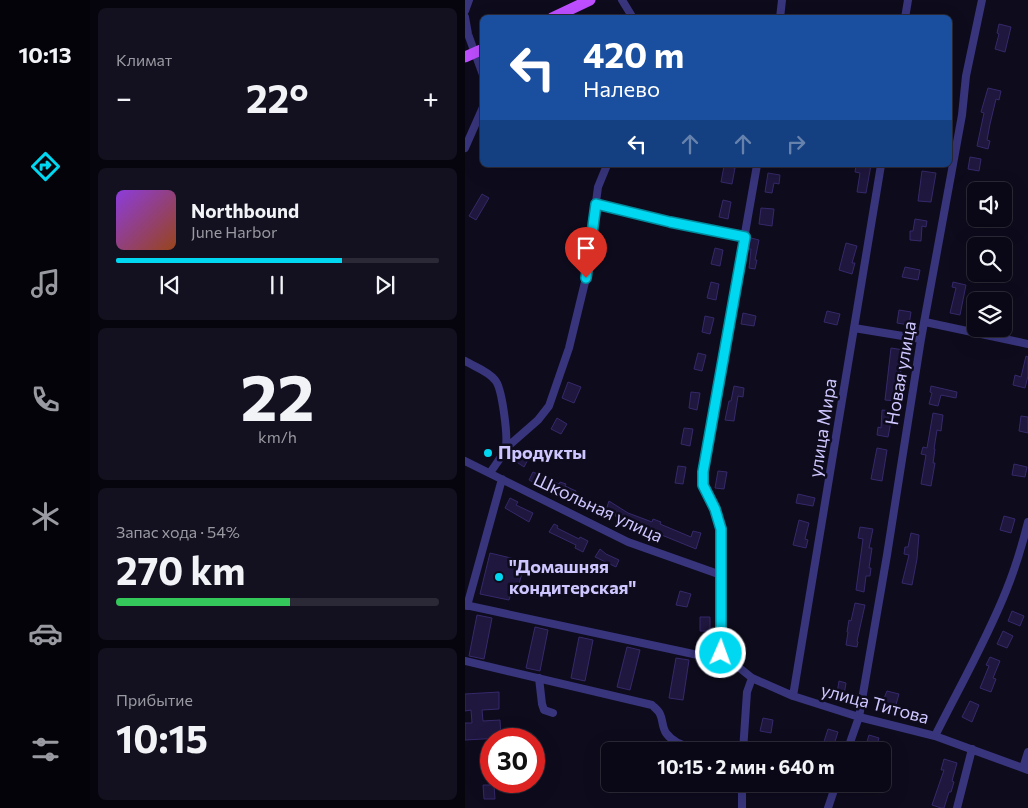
<!DOCTYPE html>
<html lang="ru">
<meta charset="utf-8">
<style>
body{margin:0;font-family:Commissioner,sans-serif;background:#13111f;color:#f1f3f6;height:100vh;display:flex;flex-direction:column;font-size:19px;white-space:nowrap}
*{box-sizing:border-box;margin:0}
p{font-size:16px;color:#999aa1}
.icon{flex:none;width:28px;height:28px;fill:none;stroke:currentColor;stroke-width:2;stroke-linecap:round;stroke-linejoin:round}
.map{position:relative;flex:1;overflow:hidden}
.details{display:flex;flex-direction:column;gap:8px;padding:8px;background:#06040c;width:375px}
.details>*{flex:none}
.guide{position:absolute;left:15px;top:15px;width:472px;height:152px;border-radius:8px;box-shadow:0 5px 20px #0002,0 0 0 1px #2a2935;background:#1a4fa0;color:#fff;overflow:hidden}
.tools{position:absolute;left:502px;top:182px;display:grid;gap:10px}
.tools a{display:grid;place-items:center;width:45px;height:45px;border-radius:8px;background:#0a0816;box-shadow:0 5px 20px #0002,0 0 0 1px #2a2935;font-size:25px}
.speed{position:absolute;left:15px;top:728px;display:flex;gap:10px;font-size:25px;font-weight:700;text-align:center}
.speed>*{display:grid;place-content:center;width:65px;height:65px;border-radius:50%;background:#0a0816;box-shadow:0 5px 20px #0002,0 0 0 1px #2a2935;line-height:1}
.speed .limit{border:8px solid #d22;background:#fff;color:#111}
.pin{position:absolute;display:grid;place-items:center;width:42px;height:42px;color:#fff;margin:-51px -21px;border-radius:50% 50% 50% 0;rotate:-45deg;box-shadow:0 0 5px #0007}
.pin .icon{rotate:45deg}
.me{position:absolute;width:55px;margin:-28px;rotate:2deg;stroke-linejoin:round;filter:drop-shadow(0 0 4px #0008)}
.turn{display:flex;align-items:center;gap:18px;height:105px;padding:0 20px;font-size:22px}
.turn .icon{width:65px;height:65px;stroke-width:2.5}
.turn b{display:block;font-size:35px;line-height:42px}
.lanes{display:flex;align-items:center;height:48px;padding:0 20px;background:#0003;justify-content:center;gap:25px;direction:ltr}
.lanes .off{opacity:.35}
.big{font-size:38px;font-weight:700;line-height:1.1}
.details .widget{flex:1;display:flex;flex-direction:column;justify-content:center;gap:8px;min-width:0;padding:0 18px;border-radius:8px;background:#13111f}
.details .dial{align-items:center;gap:0}
.dial b{font-size:65px;line-height:1}
.song{display:flex;align-items:center;gap:15px}
.cover{width:60px;height:60px;border-radius:8px;background:linear-gradient(135deg,hsl(270 70% 55%),hsl(20 70% 35%))}
.played{height:5px;border-radius:2px;background:linear-gradient(90deg,#00d8f2 70%,#2a2935 70%)}
.keys{display:flex;justify-content:space-around;direction:ltr}
.heat{display:flex;justify-content:space-between;align-items:center;font-size:28px;direction:ltr}
.charge{height:8px;border-radius:4px;background:linear-gradient(90deg,#34c759 54%,#2a2935 0)}
.trip{position:absolute;left:136px;top:742px;width:290px;height:50px;border-radius:8px;background:#0a0816;box-shadow:0 5px 20px #0002,0 0 0 1px #2a2935;font-weight:700;line-height:50px;text-align:center}
main{display:flex;flex:1;min-height:0}
.dock{display:flex;flex-direction:column;width:90px;justify-content:space-around;align-items:center;background:#040309;color:#999aa1}
.dock .icon{width:35px;height:35px}
.dock .on{color:#00d8f2}
.dock b{font-size:22px;color:#f1f3f6}
.map>svg:first-child{display:block}
</style>
<main>
<nav class="dock">
<b>10:13</b>
<svg class="icon on" aria-label="directions" viewBox="0 0 24 24"><path d="M12 3l9 9-9 9-9-9zM9 14v-3h6M13 9l2 2-2 2"/></svg>
<svg class="icon" aria-label="music" viewBox="0 0 24 24"><path d="M9 18V5l10-2v13"/><circle cx="6" cy="18" r="3"/><circle cx="16" cy="16" r="3"/></svg>
<svg class="icon" aria-label="phone" viewBox="0 0 24 24"><path d="M5 4h4l2 5-3 2q2 4 5 5l2-3 5 2v4C11 20 4 13 5 4z"/></svg>
<svg class="icon" aria-label="climate" viewBox="0 0 24 24"><path d="M12 3v18M4 7l16 10M4 17L20 7"/></svg>
<svg class="icon" aria-label="car" viewBox="0 0 24 24"><path d="M5 17H2v-5l4-1 3-4h7l3 4 3 1v5h-3M9 17h6M6 11h13"/><circle cx="7" cy="17" r="2"/><circle cx="17" cy="17" r="2"/></svg>
<svg class="icon" aria-label="filters" viewBox="0 0 24 24"><path d="M4 7h16M4 17h16"/><circle cx="9" cy="7" r="2"/><circle cx="15" cy="17" r="2"/></svg>
</nav>
<section class="details">
<div class="widget"><p>Климат</p>
<div class="heat"><a>−</a><b class="big">22°</b><a>+</a></div>
</div>
<div class="widget">
<div class="song"><i class="cover"></i><div><b>Northbound</b><p>June Harbor</p></div></div>
<div class="played"></div>
<div class="keys"><svg class="icon" aria-label="previous" viewBox="0 0 24 24"><path d="M18 5L8 12l10 7zM5 5v14"/></svg><svg class="icon" aria-label="pause" viewBox="0 0 24 24"><path d="M8 5v14M16 5v14"/></svg><svg class="icon" aria-label="next" viewBox="0 0 24 24"><path d="M6 5l10 7-10 7zM19 5v14"/></svg></div>
</div>
<div class="widget dial"><b>22</b><p>km/h</p></div>
<div class="widget"><p>Запас хода · 54%</p><b class="big">270 km</b><div class="charge"></div></div>
<div class="widget"><p>Прибытие</p><b class="big">10:15</b></div>
</section>
<div class="map">
<svg width="563" height="808" viewBox="0 0 563 808">
<rect width="100%" height="100%" fill="#0e0b1d"/>
<path fill="#1f173e" stroke="#36296a" d="M534,24L546,27L540,52L530,49L534,34L532,33Z
M523,88L536,91L534,100L531,99L525,124L522,140L525,141L523,149L512,146L519,113L516,112Z
M505,157L516,159L514,171L503,169Z
M391,165H406L401,193L392,192L395,173L390,172Z
M259,166L270,168L267,184L256,182Z
M457,171L471,173L466,202L453,201Z
M303,173L315,175L314,184L309,183L307,193L300,192Z
M505,183L516,186L514,191H511V214L504,213L509,193L503,191Z
M17,194L24,198L11,220L4,216Z
M258,200L266,202L263,219L254,217Z
M296,208L309,209L307,226L294,224Z
M450,219L462,221L461,227L457,226L456,241L445,240V231H448Z
M286,238L294,240L290,260H292L290,269L284,268L286,249H283Z
M381,243L392,246L387,263H390L387,274L374,270Z
M250,248L258,250L255,266L246,264Z
M440,267L455,270L453,280L437,277Z
M246,282L254,284L251,300L242,298Z
M488,282L501,285L495,315L485,313L491,288L487,287Z
M434,310L446,312L444,325L432,323Z
M362,311L375,314L372,325L359,322Z
M278,313L291,316L289,326L276,324Z
M240,316L249,318L245,334L237,332Z
M426,348L439,350L431,401L420,400Z
M233,353L241,355L237,371L229,369Z
M561,356L563,357V376L560,388L548,385L550,375L556,377Z
M103,382L116,387L109,403L97,398Z
M269,386L279,388L278,397L273,396L269,421L260,420L264,401H266Z
M466,386L492,392L491,398L476,395L473,406L464,404L467,393L465,392Z
M226,392L235,393L232,410L224,408Z
M417,410L428,411L423,437L412,435L413,427L416,428Z
M468,413L478,415L476,431L472,430L469,449H470L468,463H470L466,486L456,484L461,455L456,454L458,447L462,448Z
M556,416L563,417V433L554,431Z
M92,418L102,424L96,434L86,429Z
M219,428L228,429L225,446L216,444Z
M412,448L422,450L417,481L406,479Z
M56,451L65,456L59,467L50,461Z
M549,464L562,467L560,477L547,475Z
M213,466L221,467L218,484L210,483Z
M253,471L262,472L259,489L250,488Z
M68,472L94,484L95,482L101,484L100,486L111,491L107,500L96,494L95,496L64,480Z
M333,494L350,498L348,506L331,503Z
M45,498L53,502L51,505L68,513L64,522L40,508Z
M144,501L163,513L187,522L188,519L196,522L195,524L226,537L228,531L236,533L231,549L150,516L151,514L141,510Z
M539,516L550,519L546,533L535,530Z
M334,520L344,523L340,539L343,540L341,548L328,545Z
M89,524L93,526L92,528L114,539L115,537L123,541L118,552L110,548L111,545L84,532Z
M395,527L408,529L404,548H407L404,568H406L405,576H401L399,592L391,590L398,539L393,538Z
M446,533L454,535L452,559L447,585L437,583L444,555L439,554L440,547H443Z
M135,549L141,554L154,560L151,567L130,557Z
M25,553L54,560L52,567L58,569L53,588L48,586L44,600L15,594Z
M215,591L226,594L222,607L211,605Z
M390,603L400,605L392,641L393,642L392,647L381,645L383,632H382L384,620L386,621Z
M547,611L559,616L555,626L543,621Z
M12,615L27,618L19,659L4,656Z
M235,617H245V631H235Z
M70,627L83,630L75,671L61,668Z
M538,631L548,636L542,648L532,644Z
M114,637L128,640L120,681L106,678Z
M162,647L175,650L165,690L152,687Z
M525,657L535,661L528,678L531,679L526,692L515,688L524,666L521,665Z
M211,658L224,660L218,700L204,698Z
M374,681L381,683L379,695L383,697L382,701L363,696L365,691L372,693Z
M422,691L434,694L430,708L433,709L432,714L414,708L415,703H417Z
M34,692V709L17,710L18,721L35,720L36,738L0,740V723H7L6,710L0,711V694Z
M505,701L514,705L507,722L497,717Z
M298,718L308,720L306,733L295,731Z
M363,729L373,732L367,751H356Z
M404,735L414,738L410,751L400,748Z
M479,759L492,763L487,781L489,782L486,792H484L479,808H476L467,805L479,770H476Z
M18,785H29L30,799H19Z"/>
<g fill="none" stroke-linecap="round" stroke-linejoin="round">
<path stroke="#38357d" stroke-width="8" d="M157,0L168,18
M0,11L4,0
M0,17L3,34L18,75
M315,18L317,0
M440,18L443,0
M0,148L18,107
M131,204L205,222L280,237
M460,322L563,344
M389,328L456,339
M0,361C10,367 23,371 30,380C37,387 44,440 40,449C37,457 30,465 25,473
M41,448L73,420L84,406L104,348L121,278L133,187L142,165
M0,461L163,542L256,575
M0,605L233,655L256,653L287,678L328,696L394,717L470,736L563,770
M2,606L37,479
M256,653V529L250,509L238,485V472L292,165
M0,661L187,705C190,708 194,711 195,714C198,720 197,727 201,733C218,756 253,747 278,746
M74,678L77,704L79,710L88,713
M328,696L416,165
M470,736C494,688 521,641 541,591C550,569 557,546 563,522
M278,751L282,692L287,678
M382,751L394,717L422,555L456,339L497,115L501,76L517,0
M558,768L563,752
M277,808V784
M363,808L371,784
M492,808L507,749"/>
<path stroke="#be4eff" stroke-width="11" d="M87,18L125,0
M0,57L18,49"/>
</g>
<g fill="none" stroke-linecap="round" stroke-linejoin="round">
<g stroke="#008c9d" stroke-width="12">
<path id="route" d="M121,278L131,204L205,222L280,237L238,472V485L250,509L256,529V653"/>
</g>
<use href="#route" stroke="#00d8f2" stroke-width="9"/>
</g>
<g fill="#00d8f2" stroke="#0e0b1d" stroke-width="2">
<circle cx="23" cy="453" r="5"/>
<circle cx="34" cy="577" r="5"/>
</g>
<g text-anchor="middle" stroke-width="5" stroke-linejoin="round" paint-order="stroke">
<g font-size="18" fill="#cec7ff" stroke="#0e0b1d">
<text transform="translate(436 373) rotate(-80)" y="6">Новая улица</text>
<text transform="translate(358 428) rotate(-81)" y="6">улица Мира</text>
<text transform="translate(133 508) rotate(25)" y="6">Школьная улица</text>
<text transform="translate(410 704) rotate(15)" y="6">улица Титова</text>
</g>
<g font-size="18" font-weight="bold" fill="#cec7ff" stroke="#0e0b1d" text-anchor="start">
<text x="33" y="459">Продукты</text>
<text x="44" y="573">"Домашняя<tspan x="44" dy="21">кондитерская"</tspan></text>
</g>
</g>
</svg>
<div class="tools">
<a><svg class="icon" aria-label="sound" viewBox="0 0 24 24"><path d="M4 9h4l5-4v14l-5-4H4zM17 9q2 3 0 6"/></svg></a>
<a><svg class="icon" aria-label="search" viewBox="0 0 24 24"><circle cx="10" cy="10" r="6"/><path d="M15 15l6 6"/></svg></a>
<a><svg class="icon" aria-label="layers" viewBox="0 0 24 24"><path d="M12 4l9 5-9 5-9-5zM3 14l9 5 9-5"/></svg></a>
</div>
<div class="speed"><div class="limit">30</div></div>
<div class="pin" style="left:121px;top:278px;background:#d93025"><svg class="icon" aria-label="arrive" viewBox="0 0 24 24"><path d="M6 21V4h12l-3 4 3 4H6"/></svg></div>
<svg class="me" style="left:256px;top:653px" viewBox="-20 -20 40 40"><circle r="17" fill="#00d8f2" stroke="#fff" stroke-width="3"/><path d="M0-11L8 9 0 5-8 9z" fill="#fff"/></svg>
<div class="trip">10:15 · 2 мин · 640 m</div>
<div class="guide">
<div class="turn"><svg class="icon" aria-label="left" viewBox="0 0 24 24"><path d="M17 20v-9H6M10 6l-5 5 5 5"/></svg><div><b>420 m</b>Налево</div></div>
<div class="lanes"><svg class="icon" aria-label="left" viewBox="0 0 24 24"><path d="M17 20v-9H6M10 6l-5 5 5 5"/></svg><svg class="icon off" aria-label="ahead" viewBox="0 0 24 24"><path d="M12 20V5M6 11l6-6 6 6"/></svg><svg class="icon off" aria-label="ahead" viewBox="0 0 24 24"><path d="M12 20V5M6 11l6-6 6 6"/></svg><svg class="icon off" aria-label="right" viewBox="0 0 24 24"><path d="M7 20v-9h11M14 6l5 5-5 5"/></svg></div>
</div>
</div>
</main>
